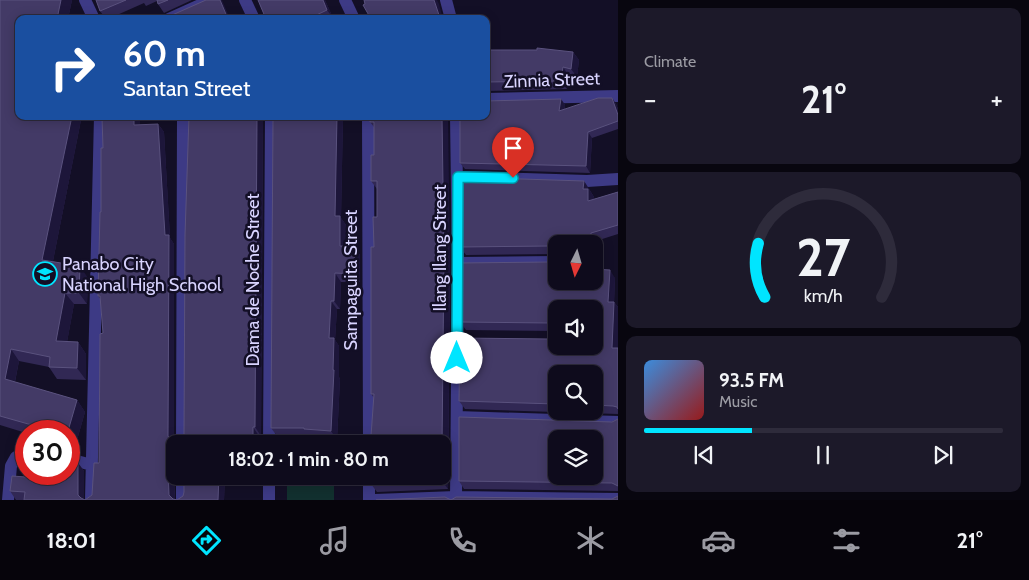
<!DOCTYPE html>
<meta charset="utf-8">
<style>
body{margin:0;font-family:Cabin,sans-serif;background:#1c1929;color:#f1f3f6;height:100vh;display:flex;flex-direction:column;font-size:19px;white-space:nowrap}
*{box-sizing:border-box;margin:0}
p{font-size:16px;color:#9b9ba3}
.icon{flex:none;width:28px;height:28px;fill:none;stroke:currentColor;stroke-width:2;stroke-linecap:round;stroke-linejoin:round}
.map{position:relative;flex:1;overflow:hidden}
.panel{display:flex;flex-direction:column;gap:8px;padding:8px;background:#08060f;width:411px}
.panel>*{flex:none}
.banner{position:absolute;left:15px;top:15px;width:475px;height:105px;border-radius:10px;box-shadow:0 2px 12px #0003,0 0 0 1px #2e2b3b;background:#1a4fa0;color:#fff;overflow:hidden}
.needle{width:32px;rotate:185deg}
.controls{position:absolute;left:548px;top:235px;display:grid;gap:10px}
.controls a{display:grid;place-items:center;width:55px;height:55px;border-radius:10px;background:#0e0b1c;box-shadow:0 2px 12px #0003,0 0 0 1px #2e2b3b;font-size:25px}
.speed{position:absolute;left:15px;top:420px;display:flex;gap:10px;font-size:25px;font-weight:700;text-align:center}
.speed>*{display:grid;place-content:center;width:65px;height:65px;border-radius:50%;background:#0e0b1c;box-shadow:0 2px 12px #0003,0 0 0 1px #2e2b3b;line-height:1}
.speed .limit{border:8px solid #d22;background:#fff;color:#111}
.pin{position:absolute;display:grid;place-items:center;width:42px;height:42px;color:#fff;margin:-51px -21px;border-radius:50% 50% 50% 0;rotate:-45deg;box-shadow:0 0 5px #0007}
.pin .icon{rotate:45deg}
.me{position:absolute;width:55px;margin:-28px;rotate:0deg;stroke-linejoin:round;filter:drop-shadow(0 0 4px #0008)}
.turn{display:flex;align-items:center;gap:18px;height:105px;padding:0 25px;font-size:22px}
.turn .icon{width:65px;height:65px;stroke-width:2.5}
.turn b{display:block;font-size:35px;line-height:42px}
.big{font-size:38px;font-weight:700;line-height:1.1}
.panel .card{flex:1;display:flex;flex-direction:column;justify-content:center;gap:8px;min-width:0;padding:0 18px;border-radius:10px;background:#1c1929}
.panel .dial{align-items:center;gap:0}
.dial svg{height:130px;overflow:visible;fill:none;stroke:#2e2b3b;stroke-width:7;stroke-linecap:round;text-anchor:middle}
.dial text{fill:#f1f3f6;stroke:none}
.song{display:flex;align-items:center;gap:15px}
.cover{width:60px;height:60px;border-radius:8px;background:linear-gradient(135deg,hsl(210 70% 55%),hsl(0 70% 35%))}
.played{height:5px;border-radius:2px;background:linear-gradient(90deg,#00e5ff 30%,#2e2b3b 30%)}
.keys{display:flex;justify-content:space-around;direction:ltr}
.heat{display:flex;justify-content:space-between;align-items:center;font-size:28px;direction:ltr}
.trip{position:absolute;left:166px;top:435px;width:285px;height:50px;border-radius:10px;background:#0e0b1c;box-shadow:0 2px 12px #0003,0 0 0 1px #2e2b3b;font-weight:700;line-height:50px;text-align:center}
.tab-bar{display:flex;height:80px;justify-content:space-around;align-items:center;background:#06040b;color:#9b9ba3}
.tab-bar .icon{width:35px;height:35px}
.tab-bar .on{color:#00e5ff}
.tab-bar b{font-size:22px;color:#f1f3f6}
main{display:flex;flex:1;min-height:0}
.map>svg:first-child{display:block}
</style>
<main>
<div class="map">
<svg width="618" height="500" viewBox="0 0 618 500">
<rect width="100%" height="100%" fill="#130f26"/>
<path fill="#12302f" d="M287,476H334V500H287Z"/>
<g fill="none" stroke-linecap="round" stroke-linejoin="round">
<path stroke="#3d3a85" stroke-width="12" d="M85,0L94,19
M245,0L254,19
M345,0L354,19
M446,0L451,19
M169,19L211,0
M486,99L618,96
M368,116L369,444
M458,177L587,181L618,179
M459,263L556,262
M457,417L618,422
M182,444L183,116
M269,444L271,116
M69,459L92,465
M369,476V500
M8,500L11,466L16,457L26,452
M91,500L100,116
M182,500V476
M269,500V476
M375,500L456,497L618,499
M456,500L458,263L456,116"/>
</g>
<path fill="#312854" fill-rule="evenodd" d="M0,0H72L68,19H19V116H79L81,120L53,261L88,278L87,304H74L67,342H78L86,354V380L57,379L49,367L19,361L15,382L77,400L85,412L75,447L69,445V431H26V433L0,425Z
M96,0H192L164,13L158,4L157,1L146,6L144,3L108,19H106L100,11Z
M258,0H325L333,18L266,19Z
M486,50L573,52L579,60L577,77L569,76L567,89L486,91Z
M612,98L616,104L618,109V129L592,138L590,173L465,169L460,163L561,99L565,105V110Z
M140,116V125L158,124L164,132L170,238L174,244V442L180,443L184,436L189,116H263L261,436H259V444H175V474L174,476L175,499L177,500L225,476L224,500H16L10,491L26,477V474L78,463L84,471V499L85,500L92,495L99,463L103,333L101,300L98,296L103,148L107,118Z
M273,116H343L341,218L346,225V246H354L360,255V282H341L340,309H337L335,340L339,346V377L340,379L337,440L309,438V436H277L271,428Z
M370,116L450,263L448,489L377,492L371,484L370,440L371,436L374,398L371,394L374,247L377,217V189L371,181L374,155V127L370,122Z
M584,181L594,197V199L618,192V234L596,241V269L615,278L614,302L618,307V414L465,409L459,401L602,336L603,333H594V309H556V331L466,330L460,322L594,281L556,244V254L466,255L460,247ZM556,374H594V411H556Z
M618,419V491L464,489L459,481Z"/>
<path fill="#1d163a" d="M61,0H72L68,19H57Z
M220,0H222L230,19H228Z
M323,0H325L333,18L327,10Z
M434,0H437L439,4L443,19H438Z
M573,52L579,60L577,77L571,69Z
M563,67L569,76L567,89L561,81Z
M612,98L616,104L618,109V115Z
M561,99L565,105L564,118L559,111Z
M72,116H79L81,120L51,271L42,260Z
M134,116H140V133L134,125Z
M257,116H263L261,436L255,427Z
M337,116H343L341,218L346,225V254L340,246L335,216Z
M442,116H448L450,263L448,489L442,481Z
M158,124L164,132L170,238L174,244V444L175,447L168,436L165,235Z
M588,132L592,138L590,173L586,166Z
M584,181L594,197V209L588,201L583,189Z
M591,233L596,241V277L594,274V244H591Z
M354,246L360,255V282L355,274Z
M80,266L88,278L87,304L79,293Z
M610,270L615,278L614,310L608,302Z
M335,273L341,282L340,309L334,301Z
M65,293L74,304L65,353L56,341Z
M331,301L337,309L335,340L339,346V377L340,379L337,440L331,431L333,370L329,338Z
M614,302L618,307V356L612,348Z
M78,342L86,354V380L77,368Z
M11,349L19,361L13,391L5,379Z
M77,400L85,412L75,447L69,438V431H68Z
M253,427L259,436V444H253Z
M172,461L175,466V474L174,476L175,500H172L169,495L168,467Z
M78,463L84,471V500H81L78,495Z
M219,476H225L224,500H218Z"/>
<path fill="#433a66" stroke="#5a527e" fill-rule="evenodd" d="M0,0H61L57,19H19V116H72L42,260L80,266L79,293H65L56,341L78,342L77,368L49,367L50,357L11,349L5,379L77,400L68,431H53L0,416Z
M96,0H126L100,11Z
M157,0H168L158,4Z
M206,0H220L228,19H171L170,16Z
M258,0H323L327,10L308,19H266Z
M364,0H434L439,15L438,19H371L363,5L365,4Z
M537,48L573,52L571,69L563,67L561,81L486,82V50H537Z
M598,98H612L618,115V121L588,132L586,166L460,163V116H486V101L561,99L559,111Z
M107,116H134V125L158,124L165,235H169L168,436L172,442L180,443L184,436L185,235L189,116H257L255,427H253V444H175V460L172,461L168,467L169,495L173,499L177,500L183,496L184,492V476H219L218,500H24L25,492L10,491L12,476L26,477V468V474H69V461L78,463V495L81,498L85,500L92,495L94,463H99L100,334L103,333L100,296H98L100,212H101V148H103L102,117L107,118Z
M273,116H337L335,216H340V246H354L355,274L335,273L334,301H331L329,338H334L333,370H334L331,431L304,429V428H271Z
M370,116H442L444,255L442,448V444H365L370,440L371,436L374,394H371V247H374L373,217H377V181H371V155H374V122H370Z
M459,177L584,181L583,189H588V201L618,192V225L591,233V244H556V249L550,246L460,247Z
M556,258V281H594V269L610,270L608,302H614L612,348H618V409L617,407L613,406L594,405V374H556V404L459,401L460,338L550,339L556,336V346H594V340H595L602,336L603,332L600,325H594V309H556V327L555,324L550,323L460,322V263L550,262L555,261Z
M459,417L612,422L618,419V486L612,483L459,481ZM556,439H594V476H556Z
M371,476H442V481L371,484Z
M618,496V500H451L456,497L612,499Z
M445,497L451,500H376Z"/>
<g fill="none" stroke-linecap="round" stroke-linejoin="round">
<g stroke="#0095a6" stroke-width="12">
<path id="route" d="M457,358L458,177L513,178"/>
</g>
<use href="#route" stroke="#00e5ff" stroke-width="9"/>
</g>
<defs>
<g id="school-ring" transform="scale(1.25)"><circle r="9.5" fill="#130f26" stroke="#00e5ff" stroke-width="1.5"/><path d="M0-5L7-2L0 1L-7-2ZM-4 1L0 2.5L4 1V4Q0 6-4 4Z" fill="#00e5ff"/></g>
</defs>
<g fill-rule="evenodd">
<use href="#school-ring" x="45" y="274"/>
</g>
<g text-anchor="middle" stroke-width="5" stroke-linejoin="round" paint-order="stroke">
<g font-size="18" fill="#d9d4ff" stroke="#130f26">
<text transform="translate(552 80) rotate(-2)" y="6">Zinnia Street</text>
<text transform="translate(440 248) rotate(-90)" y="6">Ilang Ilang Street</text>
<text transform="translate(253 280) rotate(-90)" y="6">Dama de Noche Street</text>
<text transform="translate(351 280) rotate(-90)" y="6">Sampaguita Street</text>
</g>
<g font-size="18" fill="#d9d4ff" stroke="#130f26" text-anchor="start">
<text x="62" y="270">Panabo City<tspan x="62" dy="21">National High School</tspan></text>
</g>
</g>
</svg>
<div class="controls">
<a><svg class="needle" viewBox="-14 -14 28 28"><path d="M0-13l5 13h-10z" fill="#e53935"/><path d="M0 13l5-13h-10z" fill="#9b9ba3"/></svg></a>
<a><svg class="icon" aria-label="sound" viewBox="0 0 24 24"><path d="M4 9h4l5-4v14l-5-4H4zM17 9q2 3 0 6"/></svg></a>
<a><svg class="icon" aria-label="search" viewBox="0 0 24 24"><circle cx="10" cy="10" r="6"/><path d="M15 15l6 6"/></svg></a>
<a><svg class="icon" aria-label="layers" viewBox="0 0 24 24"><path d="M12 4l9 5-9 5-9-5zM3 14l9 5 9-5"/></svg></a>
</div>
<div class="speed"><div class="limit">30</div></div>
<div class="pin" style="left:513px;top:178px;background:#d93025"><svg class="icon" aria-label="arrive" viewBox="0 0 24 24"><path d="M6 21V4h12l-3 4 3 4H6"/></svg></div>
<svg class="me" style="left:457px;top:358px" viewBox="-20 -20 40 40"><circle r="19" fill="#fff"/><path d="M0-13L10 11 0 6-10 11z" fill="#00e5ff"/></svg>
<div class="trip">18:02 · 1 min · 80 m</div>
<div class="banner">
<div class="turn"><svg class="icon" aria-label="right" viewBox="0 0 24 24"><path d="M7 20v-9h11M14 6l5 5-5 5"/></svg><div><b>60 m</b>Santan Street</div></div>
</div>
</div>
<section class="panel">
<div class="card"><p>Climate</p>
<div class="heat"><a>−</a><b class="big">21°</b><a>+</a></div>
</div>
<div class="card dial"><svg viewBox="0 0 100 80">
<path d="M14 69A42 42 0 1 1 86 69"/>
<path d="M14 69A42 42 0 0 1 10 36" stroke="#00e5ff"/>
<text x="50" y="56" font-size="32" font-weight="700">27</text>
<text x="50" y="72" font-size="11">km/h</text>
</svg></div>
<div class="card">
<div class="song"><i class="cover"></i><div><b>93.5 FM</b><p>Music</p></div></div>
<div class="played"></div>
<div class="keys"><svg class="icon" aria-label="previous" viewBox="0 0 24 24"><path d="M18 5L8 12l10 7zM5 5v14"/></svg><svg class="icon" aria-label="pause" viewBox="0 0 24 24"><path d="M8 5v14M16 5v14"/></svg><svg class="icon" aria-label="next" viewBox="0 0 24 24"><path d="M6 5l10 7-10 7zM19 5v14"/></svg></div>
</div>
</section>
</main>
<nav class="tab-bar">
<b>18:01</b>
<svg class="icon on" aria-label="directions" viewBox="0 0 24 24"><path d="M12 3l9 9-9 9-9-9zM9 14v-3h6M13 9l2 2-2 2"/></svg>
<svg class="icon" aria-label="music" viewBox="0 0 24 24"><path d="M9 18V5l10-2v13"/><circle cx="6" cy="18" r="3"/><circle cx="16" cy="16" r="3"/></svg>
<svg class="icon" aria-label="phone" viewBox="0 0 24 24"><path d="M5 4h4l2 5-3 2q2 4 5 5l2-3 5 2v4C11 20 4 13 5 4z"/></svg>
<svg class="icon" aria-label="climate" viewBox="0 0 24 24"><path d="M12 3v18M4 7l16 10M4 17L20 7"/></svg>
<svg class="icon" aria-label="car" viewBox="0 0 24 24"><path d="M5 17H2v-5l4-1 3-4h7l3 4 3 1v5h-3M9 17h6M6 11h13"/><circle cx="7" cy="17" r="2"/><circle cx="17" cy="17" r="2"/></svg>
<svg class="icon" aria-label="filters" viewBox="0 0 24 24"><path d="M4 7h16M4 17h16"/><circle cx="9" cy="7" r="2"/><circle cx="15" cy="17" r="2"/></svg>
<b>21°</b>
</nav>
